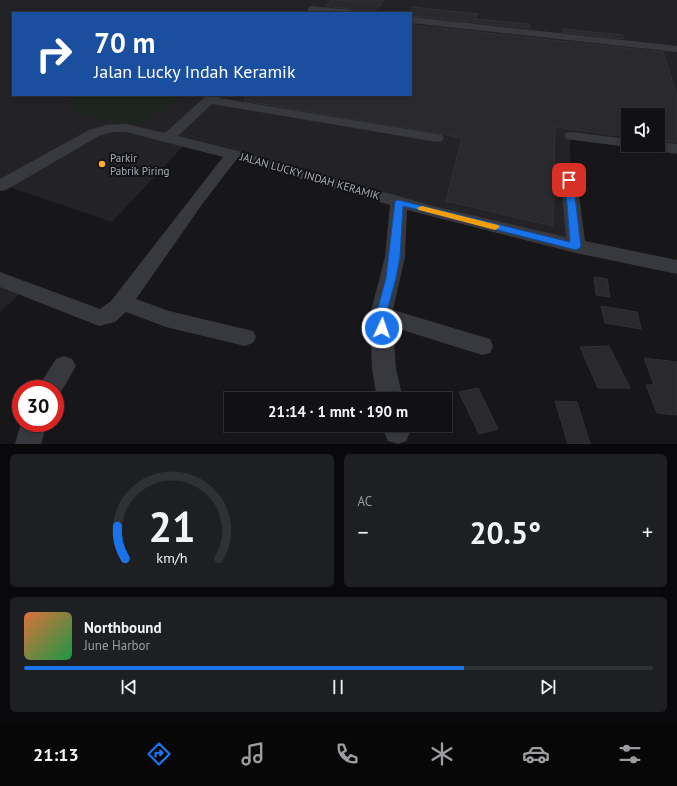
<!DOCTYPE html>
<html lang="id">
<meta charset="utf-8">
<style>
body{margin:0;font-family:"PT Sans",sans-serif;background:#1e1f22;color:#f1f3f6;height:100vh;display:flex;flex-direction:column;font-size:15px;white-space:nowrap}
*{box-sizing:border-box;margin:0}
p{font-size:13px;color:#9c9da0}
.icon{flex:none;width:22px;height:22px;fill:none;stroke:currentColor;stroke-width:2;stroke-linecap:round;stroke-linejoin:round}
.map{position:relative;height:444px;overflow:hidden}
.sheet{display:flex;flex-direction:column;gap:10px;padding:10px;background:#09090b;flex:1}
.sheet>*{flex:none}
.guide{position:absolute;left:12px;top:12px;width:400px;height:84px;border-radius:0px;box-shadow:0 2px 6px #0003,0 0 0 1px #303134;background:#1a4fa0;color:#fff;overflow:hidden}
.controls{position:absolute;left:621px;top:108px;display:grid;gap:8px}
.controls a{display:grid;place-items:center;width:44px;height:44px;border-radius:0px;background:#111114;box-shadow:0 2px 6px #0003,0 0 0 1px #303134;font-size:20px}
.speed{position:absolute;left:12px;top:380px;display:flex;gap:8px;font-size:20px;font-weight:700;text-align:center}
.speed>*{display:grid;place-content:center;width:52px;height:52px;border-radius:50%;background:#111114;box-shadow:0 2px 6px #0003,0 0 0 1px #303134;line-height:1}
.speed .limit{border:6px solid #d22;background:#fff;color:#111}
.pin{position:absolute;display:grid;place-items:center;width:34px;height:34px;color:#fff;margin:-17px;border-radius:8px;box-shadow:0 2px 6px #0006}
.me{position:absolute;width:44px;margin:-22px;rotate:3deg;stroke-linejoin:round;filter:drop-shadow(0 0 3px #0008)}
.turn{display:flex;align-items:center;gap:14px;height:84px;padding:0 16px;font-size:18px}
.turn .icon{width:52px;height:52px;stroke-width:2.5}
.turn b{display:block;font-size:28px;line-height:34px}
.big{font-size:30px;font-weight:700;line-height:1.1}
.sheet .widget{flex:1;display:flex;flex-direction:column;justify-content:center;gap:6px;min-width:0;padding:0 14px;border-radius:6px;background:#1e1f22}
.sheet .dial{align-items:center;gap:0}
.dial svg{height:104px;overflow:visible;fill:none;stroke:#303134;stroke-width:7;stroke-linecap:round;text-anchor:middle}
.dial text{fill:#f1f3f6;stroke:none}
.song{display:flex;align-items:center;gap:12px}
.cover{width:48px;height:48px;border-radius:6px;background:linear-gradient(135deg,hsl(20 70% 55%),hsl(140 70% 35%))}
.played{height:4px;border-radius:2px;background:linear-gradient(90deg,#1a73e8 70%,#303134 70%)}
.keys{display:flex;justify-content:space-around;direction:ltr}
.heat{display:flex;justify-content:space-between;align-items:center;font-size:22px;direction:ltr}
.sheet .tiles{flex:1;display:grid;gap:10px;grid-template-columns:1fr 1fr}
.widget:last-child{grid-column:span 2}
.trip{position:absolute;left:224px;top:392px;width:228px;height:40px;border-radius:0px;background:#111114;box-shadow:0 2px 6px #0003,0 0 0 1px #303134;font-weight:700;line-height:40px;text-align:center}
.dock{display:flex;height:64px;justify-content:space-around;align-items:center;background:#070708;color:#9c9da0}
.dock .icon{width:28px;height:28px}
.dock .on{color:#1a73e8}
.dock b{font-size:18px;color:#f1f3f6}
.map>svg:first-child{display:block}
</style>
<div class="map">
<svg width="677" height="444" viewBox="0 0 677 444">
<rect width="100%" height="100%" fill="#17171a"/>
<path fill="#232327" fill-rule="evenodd" d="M0,0H677V148L658,145V115H628V141L570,134L572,243L387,197L189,140L112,222L6,186L0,190ZM13,13H411V95H13Z
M0,281L26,288L0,312Z"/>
<path fill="#1d251e" d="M69,95H184L142,125L74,114Z"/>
<path fill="#2a2a2e" stroke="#313136" d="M331,0H384L373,13H357L351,9L325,6Z
M411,7L478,14L476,19L530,24L529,28L411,16Z
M411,25L663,52L677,96V142L658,141V115H628V137L555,127L553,226L446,201L462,138L437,133L245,101V95H411Z
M563,29L623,35V39L563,32Z
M594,277L607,279L610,297L596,295Z
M601,306L637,312L641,329L605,323Z
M609,346L630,388H598L580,347Z
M644,358L677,362V415L657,413L646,385H654Z
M478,388L498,429L479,434L459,392Z
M555,401L577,402L590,444H568Z"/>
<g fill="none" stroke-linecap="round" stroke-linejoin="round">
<path fill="#38393f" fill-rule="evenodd" d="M312,6L351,10L356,13H323L309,11L307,9L309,7Z
M411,17L677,46V52L411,23Z
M207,95H221L220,98L437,134L442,135L444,138L442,141L437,142L212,104L178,136L238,151L437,207L566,237L560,172L562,169L568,167L574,169L576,172L585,241L677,260V274L576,253L407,210L405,257L393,310L490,339L493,346L490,353L482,355L393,327L396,369L403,399H377L372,369L370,315L385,257L390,205L236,160L203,203L136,299L169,311L253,331L256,337L253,343L245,346L166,327L126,312L115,322L99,326L0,287V272L100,309L111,301L223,157L126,132H112L99,136L6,190L0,191V179L89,130L106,125L126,124L165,133Z
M571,132L628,139V145H634L628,147L566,139L564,136L566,133Z
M658,142L677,144V154L643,149L638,148L636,145H658Z
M64,356L72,359L76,366L58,397L55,398V389H37L56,359Z
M21,423H47L41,444H15Z
M383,425H409L410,432L406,441L398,444L388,441L384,432Z"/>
</g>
<path fill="#1a73e8" stroke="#114b97" d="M569,178L573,180L581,247L576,250L403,206L400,257L396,278L386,315L387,328L386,332L382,333L378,332L376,328V315L386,278L395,201L398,200L570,242L565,180Z"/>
<path fill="#f59e0b" d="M422,206L498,225L500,227L495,230L419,210L417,208L419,207Z"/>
<circle fill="#ffae2a" stroke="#121215" stroke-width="1.5" cx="102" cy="164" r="4"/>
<g text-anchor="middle" stroke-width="4" stroke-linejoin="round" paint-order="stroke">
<g font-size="11" fill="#a8afba" stroke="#121215" text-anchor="start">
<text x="110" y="162">Parkir<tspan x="110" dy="13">Pabrik Piring</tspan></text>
</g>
<g font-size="11" fill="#a8afba" stroke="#121215">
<text transform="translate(310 176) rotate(16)" y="4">JALAN LUCKY INDAH KERAMIK</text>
</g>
</g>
</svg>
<div class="controls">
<a><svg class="icon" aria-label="sound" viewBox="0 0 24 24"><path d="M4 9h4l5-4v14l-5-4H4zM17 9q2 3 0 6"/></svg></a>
</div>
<div class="speed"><div class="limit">30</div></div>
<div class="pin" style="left:569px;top:180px;background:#d93025"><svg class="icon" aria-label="arrive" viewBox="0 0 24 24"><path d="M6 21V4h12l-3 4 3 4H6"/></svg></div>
<svg class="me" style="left:382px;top:328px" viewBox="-20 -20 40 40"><circle r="17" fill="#1a73e8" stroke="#fff" stroke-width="3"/><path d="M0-11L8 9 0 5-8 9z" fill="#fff"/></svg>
<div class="trip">21:14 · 1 mnt · 190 m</div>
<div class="guide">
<div class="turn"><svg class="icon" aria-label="right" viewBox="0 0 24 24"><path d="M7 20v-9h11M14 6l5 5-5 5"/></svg><div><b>70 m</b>Jalan Lucky Indah Keramik</div></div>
</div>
</div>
<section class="sheet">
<div class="tiles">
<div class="widget dial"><svg viewBox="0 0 100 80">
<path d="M14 69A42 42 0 1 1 86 69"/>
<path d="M14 69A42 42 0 0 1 8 44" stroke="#1a73e8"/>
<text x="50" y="56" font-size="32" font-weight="700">21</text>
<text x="50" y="72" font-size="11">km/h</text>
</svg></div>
<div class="widget"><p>AC</p>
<div class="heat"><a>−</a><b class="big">20.5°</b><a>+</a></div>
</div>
<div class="widget">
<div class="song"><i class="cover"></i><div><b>Northbound</b><p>June Harbor</p></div></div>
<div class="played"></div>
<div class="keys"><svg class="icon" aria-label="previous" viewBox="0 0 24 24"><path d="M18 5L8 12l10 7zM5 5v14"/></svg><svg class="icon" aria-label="pause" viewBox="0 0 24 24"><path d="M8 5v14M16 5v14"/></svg><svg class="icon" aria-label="next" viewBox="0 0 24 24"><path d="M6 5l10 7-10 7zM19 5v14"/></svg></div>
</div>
</div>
</section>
<nav class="dock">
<b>21:13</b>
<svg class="icon on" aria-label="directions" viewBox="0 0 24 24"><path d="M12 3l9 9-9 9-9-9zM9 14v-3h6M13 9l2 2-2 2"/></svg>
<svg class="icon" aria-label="music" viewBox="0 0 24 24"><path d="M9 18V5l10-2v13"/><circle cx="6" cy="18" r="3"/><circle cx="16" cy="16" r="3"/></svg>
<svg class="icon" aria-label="phone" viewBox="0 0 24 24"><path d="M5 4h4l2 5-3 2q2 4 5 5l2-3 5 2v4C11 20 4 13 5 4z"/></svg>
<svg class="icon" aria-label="climate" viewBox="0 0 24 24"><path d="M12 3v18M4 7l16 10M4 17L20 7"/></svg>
<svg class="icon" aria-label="car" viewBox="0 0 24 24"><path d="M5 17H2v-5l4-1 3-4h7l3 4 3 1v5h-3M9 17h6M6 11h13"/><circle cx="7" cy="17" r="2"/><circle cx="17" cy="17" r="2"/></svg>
<svg class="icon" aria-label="filters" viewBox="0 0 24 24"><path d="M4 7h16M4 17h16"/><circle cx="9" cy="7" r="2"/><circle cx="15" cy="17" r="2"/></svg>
</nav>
